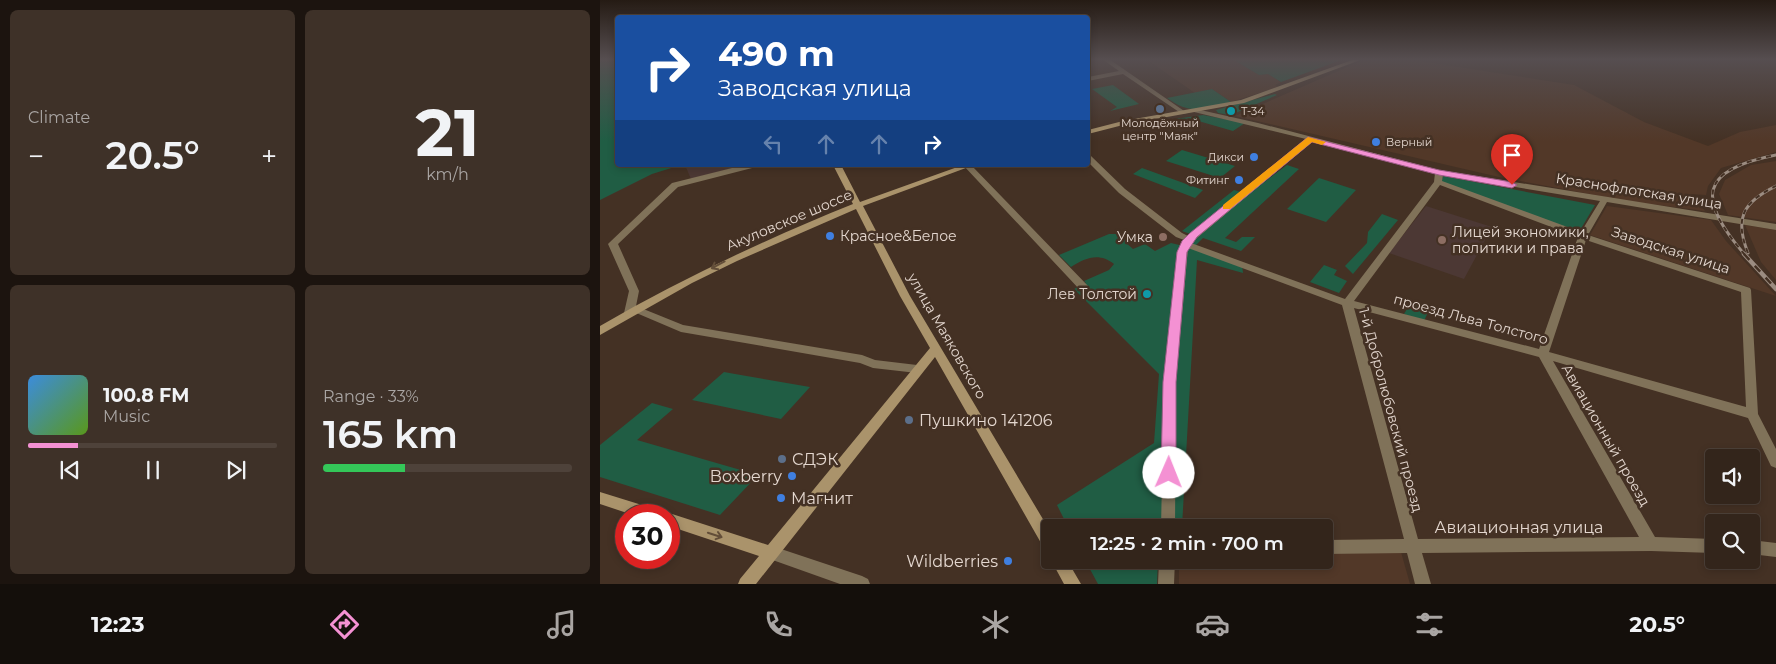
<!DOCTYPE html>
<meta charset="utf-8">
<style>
body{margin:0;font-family:Montserrat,sans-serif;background:#3e3128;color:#f1f3f6;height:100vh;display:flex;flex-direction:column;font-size:19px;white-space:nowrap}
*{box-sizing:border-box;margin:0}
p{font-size:16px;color:#a9a5a3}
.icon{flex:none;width:28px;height:28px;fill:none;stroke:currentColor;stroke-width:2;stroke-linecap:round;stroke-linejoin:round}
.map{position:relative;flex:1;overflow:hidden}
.drawer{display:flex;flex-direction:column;gap:10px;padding:10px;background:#1c140f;width:600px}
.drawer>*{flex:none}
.guide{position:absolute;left:15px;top:15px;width:475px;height:152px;border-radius:5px;box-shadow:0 2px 8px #0003,0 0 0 1px #4e423a;background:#1a4fa0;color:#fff;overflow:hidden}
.controls{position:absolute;left:1105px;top:449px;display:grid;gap:10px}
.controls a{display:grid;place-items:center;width:55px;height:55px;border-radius:5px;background:#33251b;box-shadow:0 2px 8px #0003,0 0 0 1px #4e423a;font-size:25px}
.speed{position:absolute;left:15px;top:504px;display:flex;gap:10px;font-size:25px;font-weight:700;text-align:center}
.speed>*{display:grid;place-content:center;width:65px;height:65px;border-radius:50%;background:#33251b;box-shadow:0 2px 8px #0003,0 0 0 1px #4e423a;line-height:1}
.speed .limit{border:8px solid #d22;background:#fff;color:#111}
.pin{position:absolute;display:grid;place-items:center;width:42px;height:42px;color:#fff;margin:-51px -21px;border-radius:50% 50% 50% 0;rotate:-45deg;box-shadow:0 0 5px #0007}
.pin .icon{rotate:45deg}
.me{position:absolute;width:55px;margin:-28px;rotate:1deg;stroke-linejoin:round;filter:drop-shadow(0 0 4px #0008)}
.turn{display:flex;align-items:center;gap:18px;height:105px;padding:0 20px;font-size:22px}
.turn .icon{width:65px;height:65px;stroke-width:2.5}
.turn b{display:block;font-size:35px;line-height:42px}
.lanes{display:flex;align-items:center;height:48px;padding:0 20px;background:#0003;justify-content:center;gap:25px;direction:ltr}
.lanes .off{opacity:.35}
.big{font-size:38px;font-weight:600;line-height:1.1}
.drawer .widget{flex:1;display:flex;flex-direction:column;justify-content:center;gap:8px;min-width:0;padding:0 18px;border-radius:8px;background:#3e3128}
.drawer .dial{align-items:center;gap:0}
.dial b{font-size:65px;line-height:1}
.song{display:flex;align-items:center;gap:15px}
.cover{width:60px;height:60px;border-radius:8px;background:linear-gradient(135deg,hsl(210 70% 55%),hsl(90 70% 35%))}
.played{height:5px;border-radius:2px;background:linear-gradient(90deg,#f491d3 20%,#4e423a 20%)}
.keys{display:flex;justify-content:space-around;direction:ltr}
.heat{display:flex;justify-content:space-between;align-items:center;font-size:28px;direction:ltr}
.charge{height:8px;border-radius:4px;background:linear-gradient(90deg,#34c759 33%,#4e423a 0)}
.drawer .tiles{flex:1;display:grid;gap:10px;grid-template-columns:repeat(2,1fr)}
.trip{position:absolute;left:441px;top:519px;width:292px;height:50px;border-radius:5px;background:#33251b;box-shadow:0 2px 8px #0003,0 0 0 1px #4e423a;font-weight:600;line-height:50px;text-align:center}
.tab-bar{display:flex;height:80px;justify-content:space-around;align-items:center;background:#140f0b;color:#a9a5a3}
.tab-bar .icon{width:35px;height:35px}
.tab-bar .current{color:#f491d3}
.tab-bar b{font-size:22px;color:#f1f3f6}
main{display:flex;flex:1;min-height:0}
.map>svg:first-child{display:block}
</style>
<main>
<section class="drawer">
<div class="tiles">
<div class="widget"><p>Climate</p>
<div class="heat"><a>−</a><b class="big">20.5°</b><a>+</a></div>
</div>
<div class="widget dial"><b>21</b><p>km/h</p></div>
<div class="widget">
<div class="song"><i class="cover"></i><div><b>100.8 FM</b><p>Music</p></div></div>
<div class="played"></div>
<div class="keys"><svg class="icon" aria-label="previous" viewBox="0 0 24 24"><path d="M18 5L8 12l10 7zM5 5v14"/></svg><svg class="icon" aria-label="pause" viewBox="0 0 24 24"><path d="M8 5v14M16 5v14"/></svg><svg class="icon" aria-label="next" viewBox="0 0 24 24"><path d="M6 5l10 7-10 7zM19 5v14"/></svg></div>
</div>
<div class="widget"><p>Range · 33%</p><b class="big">165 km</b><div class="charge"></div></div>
</div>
</section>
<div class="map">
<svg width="1176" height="584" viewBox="0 0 1176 584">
<rect width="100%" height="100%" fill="#443124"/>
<path fill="#523828" d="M537,59H632L659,75L668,74L681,82L675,85L678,87L631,102L612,89L595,93L546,59Z
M766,59H807L974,85L1044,122L1108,146L1140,132L1176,125V152L1121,168L1108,186L1106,195L1091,194L1105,211L1027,201L899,177L635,116Z
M1176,161V222L1128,215L1119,194L1125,180L1151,165Z
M1007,206L1111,220L1126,241L1176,296L990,235Z
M1145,225L1176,230V280L1161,262Z
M801,552L810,584H579V560H725V554Z"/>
<path fill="#4c3834" d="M85,165H136L137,167L91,179Z
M826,206L892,227L864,279L789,253Z"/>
<path fill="#205d44" d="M0,59H17L18,165H81L52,174L0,200Z
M632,59H744L681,82L668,74L659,75Z
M513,85L539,104L510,111L517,107L492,89Z
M612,89L631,102C603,108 592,116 567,98Z
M675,94L677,95L631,115L618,113L616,110Z
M603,115L645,123L633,131L588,118L582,121L575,119Z
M582,150L635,166L620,178L566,161Z
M687,165L699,169L625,238L636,242L642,237H655L641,251L603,238L595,246L586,240L593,235L582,231L634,190L644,193L603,228Z
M542,168L603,190L595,198L533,174Z
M843,176L995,205L979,232L841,182Z
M719,178L756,190L726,222L687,209Z
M782,214L798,220L753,274L745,266L767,243L768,232Z
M509,234H533L537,237L525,242L533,249L545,244L555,251L571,243L596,249L642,265L643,273L597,260L582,527H468L457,505L554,443L559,374L474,289L486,283L484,281L509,270L514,264C499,252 485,258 471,267L459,255Z
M724,265L737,270L734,275L747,281L739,293L710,282Z
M811,302L830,308L824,321L804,314Z
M124,372L135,374L210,387L181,419L92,400Z
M52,403L73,409L37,440L158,475L120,515L0,477V445Z
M485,560H558L557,584H498Z"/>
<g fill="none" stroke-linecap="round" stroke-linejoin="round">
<path fill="#807259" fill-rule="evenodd" d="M502,59H509L587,113L582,114L523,74L488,81V77L519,71Z
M596,109L658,123L839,170L1176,224V230L1007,202L988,235L1150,288L1151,290L1158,414L1176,449V468L1171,466L1148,418L953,361L1055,537L1114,539V553L1051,551L822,553L831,584H815L807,553L725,554V540L804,539L742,305L588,248L576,382L575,528H561L564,382L577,252L584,240L576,237L519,193L488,162V156H491L525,189L582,233L588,236L706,139L594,112V110ZM713,141L835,173L834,182L745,299L591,243ZM843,175L1000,201L981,232L842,181ZM840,185L978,237L939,349L754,301ZM986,240L1141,292L1146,407L949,352ZM754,308L939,357L1039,537L818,539Z
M144,165H157L156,167L78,187L18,244L39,291L36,306L83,325L262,355L275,360L317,365L321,366L323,369L321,372L317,373L273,368L260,363L81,332L34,312L33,315H25L24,313L29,291L8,244L10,242L72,183Z
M363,165H371L489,287L490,289L489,291H481Z
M1151,540L1176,543V557L1151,554Z
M172,546L262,576L268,579L270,584H240L167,558L164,553L167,548Z
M559,560H575L574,584H558Z"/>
<path fill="#aa936b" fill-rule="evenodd" d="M755,59H763L644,103L523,125L488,134V130L523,121L641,100Z
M233,165H241L260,202L363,165H374L263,206L310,296L450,531V552L445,550L335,357L156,584H138L140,579L159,556L69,526V515H65L69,513L168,545L330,348L300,296L256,209L137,261L92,283L0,335V326C81,279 166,239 253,204Z
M0,492L58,510L60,515H33L0,504Z
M451,560H467L481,584H464Z"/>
<g stroke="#9b8c81" stroke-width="3">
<path id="rail-far1" d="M1148,253C1134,218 1143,202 1176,186
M1145,255C1097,199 1098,170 1176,155"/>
</g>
<g stroke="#9b8c81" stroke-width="4.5">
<path id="rail" d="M1144,254L1176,289"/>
</g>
<use href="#rail-far1" stroke="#443124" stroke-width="2" stroke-dasharray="5" stroke-linecap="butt"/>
<use href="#rail" stroke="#443124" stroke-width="2.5" stroke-dasharray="8" stroke-linecap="butt"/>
</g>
<defs><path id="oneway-shaft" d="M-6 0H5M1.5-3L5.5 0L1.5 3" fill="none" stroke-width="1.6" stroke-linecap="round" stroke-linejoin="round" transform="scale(1.25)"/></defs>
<g stroke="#634e39">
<use href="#oneway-shaft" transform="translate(118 265) rotate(152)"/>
<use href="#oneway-shaft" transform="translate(115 535) rotate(18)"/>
</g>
<linearGradient id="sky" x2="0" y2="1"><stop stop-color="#251b14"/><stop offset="0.42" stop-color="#564e50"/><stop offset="1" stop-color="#564e50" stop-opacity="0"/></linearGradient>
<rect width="1176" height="141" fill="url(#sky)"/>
<path fill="#f491d3" stroke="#9f5e89" d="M708,137L839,170L912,182L917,185L912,188L839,175L712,142L597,237L587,252L576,382V473L574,478L569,480L563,478L561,473L563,382L577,252L582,241L590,233Z"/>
<path fill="#f59e0b" d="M708,137L726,142L722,145L712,142L630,209H623V205Z"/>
<g fill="#5c6f8a" stroke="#443124" stroke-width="2">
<circle cx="560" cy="109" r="5"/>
<circle cx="309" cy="420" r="5"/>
<circle cx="182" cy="459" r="5"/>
</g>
<g fill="#0f9aa8" stroke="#443124" stroke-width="2">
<circle cx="631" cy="111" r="5"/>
<circle cx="547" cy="294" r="5"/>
</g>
<g fill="#3f7fe0" stroke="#443124" stroke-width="2">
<circle cx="776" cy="142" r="5"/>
<circle cx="654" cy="157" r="5"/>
<circle cx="639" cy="180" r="5"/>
<circle cx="230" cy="236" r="5"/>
<circle cx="192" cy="476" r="5"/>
<circle cx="181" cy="498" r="5"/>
<circle cx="408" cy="561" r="5"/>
</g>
<g fill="#8d6e63" stroke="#443124" stroke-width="2">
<circle cx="563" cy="237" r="5"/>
<circle cx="842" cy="240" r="5"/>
</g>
<g text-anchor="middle" stroke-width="5" stroke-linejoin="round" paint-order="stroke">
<g font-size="11" fill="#e4d7cf" stroke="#443124" text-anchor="start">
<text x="641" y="115">Т-34</text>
<text x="560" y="127" text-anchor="middle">Молодёжный<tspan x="560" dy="13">центр "Маяк"</tspan></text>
<text x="786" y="146">Верный</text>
<text x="644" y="161" text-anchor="end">Дикси</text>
<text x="629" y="184" text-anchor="end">Фитинг</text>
</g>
<g font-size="14" fill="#e4d7cf" stroke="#443124">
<text transform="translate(1039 191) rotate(9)" y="5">Краснофлотская улица</text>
<text transform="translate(189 220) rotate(-23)" y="5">Акуловское шоссе</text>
<text transform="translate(1071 250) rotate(18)" y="5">Заводская улица</text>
<text transform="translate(871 319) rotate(15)" y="5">проезд Льва Толстого</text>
<text transform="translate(347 336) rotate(60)" y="5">улица Маяковского</text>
<text transform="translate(791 410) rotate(75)" y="5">1-й Добролюбовский проезд</text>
<text transform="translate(1006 435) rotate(60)" y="5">Авиационный проезд</text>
</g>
<g font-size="14" fill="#e4d7cf" stroke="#443124" text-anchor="start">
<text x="852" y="237">Лицей экономики,<tspan x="852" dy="16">политики и права</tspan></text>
<text x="240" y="241">Красное&amp;Белое</text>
<text x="553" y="242" text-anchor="end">Умка</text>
<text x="537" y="299" text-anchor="end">Лев Толстой</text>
</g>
<g font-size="16" fill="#e4d7cf" stroke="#443124" text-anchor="start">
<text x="319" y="426">Пушкино 141206</text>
<text x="192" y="465">СДЭК</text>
<text x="182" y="482" text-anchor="end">Boxberry</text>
<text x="191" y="504">Магнит</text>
<text x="398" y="567" text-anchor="end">Wildberries</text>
</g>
<g font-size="16" fill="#e4d7cf" stroke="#443124">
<text x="919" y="533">Авиационная улица</text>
</g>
</g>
</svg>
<div class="controls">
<a><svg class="icon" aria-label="sound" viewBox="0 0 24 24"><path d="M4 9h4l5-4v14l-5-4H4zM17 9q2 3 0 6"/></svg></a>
<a><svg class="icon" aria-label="search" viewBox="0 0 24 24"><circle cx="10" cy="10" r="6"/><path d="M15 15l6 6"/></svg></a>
</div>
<div class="speed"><div class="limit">30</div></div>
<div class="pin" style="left:912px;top:185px;background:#d93025"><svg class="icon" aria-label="arrive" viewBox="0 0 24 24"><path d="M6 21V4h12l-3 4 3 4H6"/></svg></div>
<svg class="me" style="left:569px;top:473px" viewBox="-20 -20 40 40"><circle r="19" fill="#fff"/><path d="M0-13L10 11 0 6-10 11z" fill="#f491d3"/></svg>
<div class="trip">12:25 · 2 min · 700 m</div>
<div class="guide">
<div class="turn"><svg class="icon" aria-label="right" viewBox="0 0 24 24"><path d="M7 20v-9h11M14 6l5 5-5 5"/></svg><div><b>490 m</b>Заводская улица</div></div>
<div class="lanes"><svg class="icon off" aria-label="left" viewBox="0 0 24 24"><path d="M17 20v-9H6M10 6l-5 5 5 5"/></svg><svg class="icon off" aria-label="ahead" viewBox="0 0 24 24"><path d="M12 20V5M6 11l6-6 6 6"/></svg><svg class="icon off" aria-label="ahead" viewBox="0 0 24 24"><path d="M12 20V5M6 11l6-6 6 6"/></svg><svg class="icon" aria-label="right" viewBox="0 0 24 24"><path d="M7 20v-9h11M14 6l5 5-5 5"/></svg></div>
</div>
</div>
</main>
<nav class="tab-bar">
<b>12:23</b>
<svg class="icon current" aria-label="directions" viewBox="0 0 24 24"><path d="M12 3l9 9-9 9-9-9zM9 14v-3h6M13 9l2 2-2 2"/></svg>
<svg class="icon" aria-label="music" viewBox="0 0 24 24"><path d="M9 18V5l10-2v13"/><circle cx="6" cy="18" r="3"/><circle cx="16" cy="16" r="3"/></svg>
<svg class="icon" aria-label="phone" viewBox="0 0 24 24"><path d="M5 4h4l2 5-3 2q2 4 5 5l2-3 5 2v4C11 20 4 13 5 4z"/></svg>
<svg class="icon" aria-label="climate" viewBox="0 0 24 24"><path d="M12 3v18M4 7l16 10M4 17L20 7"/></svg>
<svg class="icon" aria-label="car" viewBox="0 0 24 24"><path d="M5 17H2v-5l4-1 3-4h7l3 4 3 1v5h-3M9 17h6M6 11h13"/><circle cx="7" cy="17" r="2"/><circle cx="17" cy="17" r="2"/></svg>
<svg class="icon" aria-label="filters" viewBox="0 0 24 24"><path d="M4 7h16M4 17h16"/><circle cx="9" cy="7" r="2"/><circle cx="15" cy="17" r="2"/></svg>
<b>20.5°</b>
</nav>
